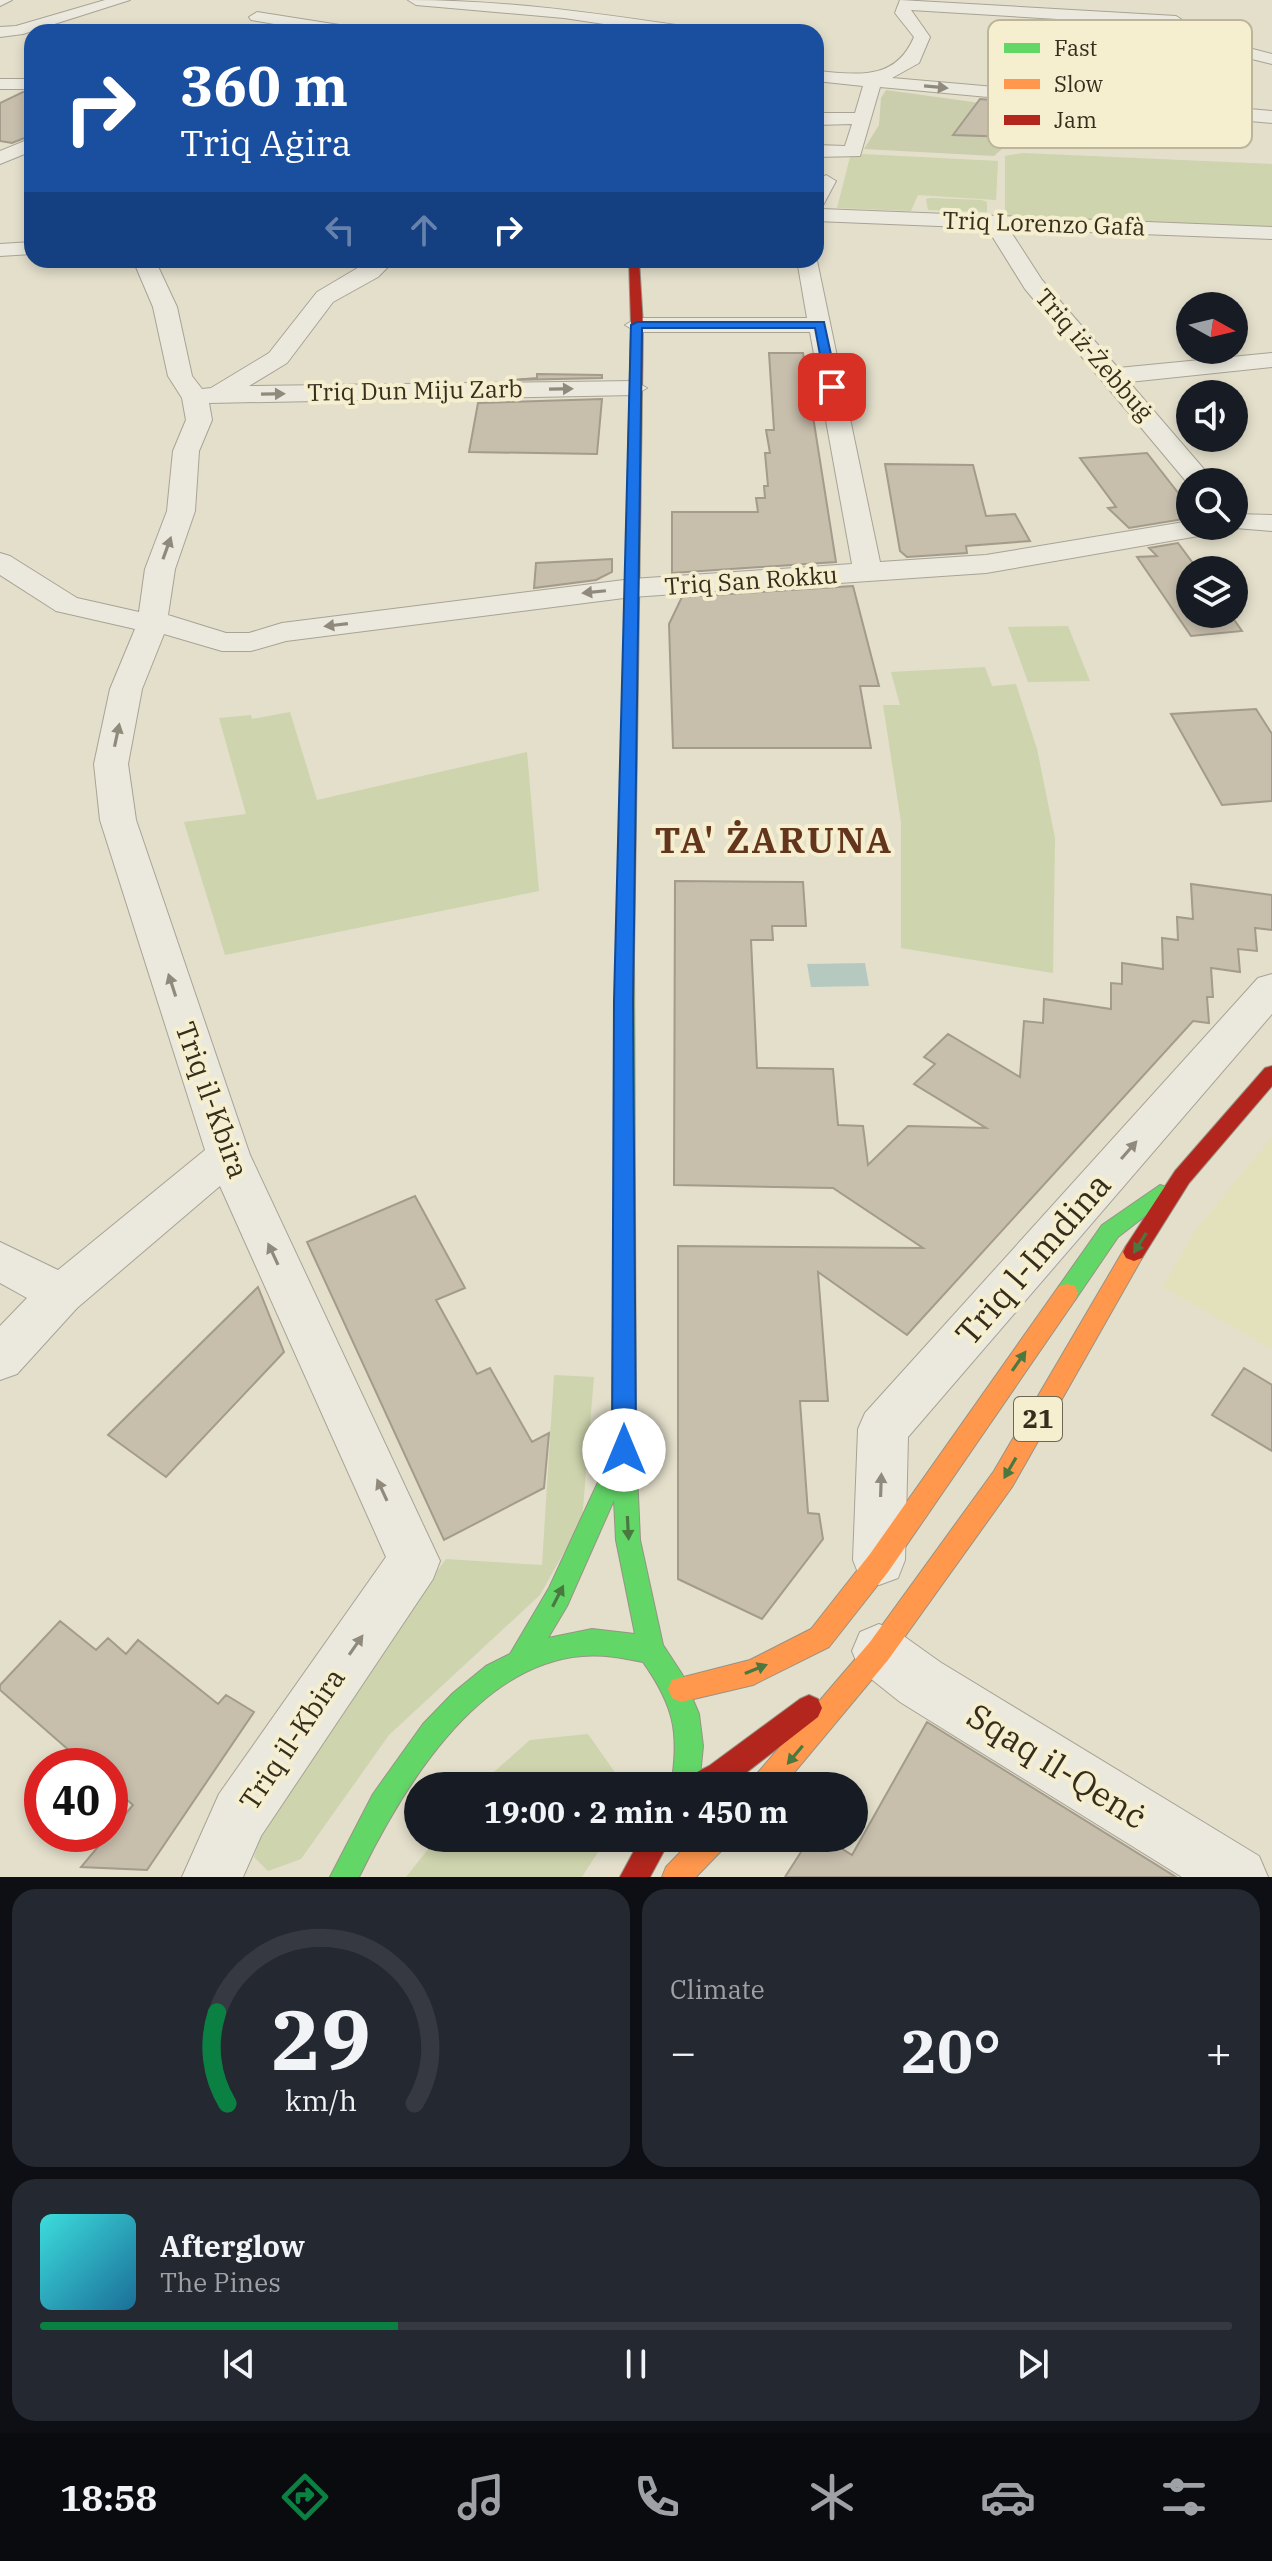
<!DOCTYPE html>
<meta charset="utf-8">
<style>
body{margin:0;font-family:"IBM Plex Serif",serif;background:#242831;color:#f1f3f6;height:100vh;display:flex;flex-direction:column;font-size:30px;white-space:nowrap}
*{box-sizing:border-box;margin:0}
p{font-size:26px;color:#9ea1a6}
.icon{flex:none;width:44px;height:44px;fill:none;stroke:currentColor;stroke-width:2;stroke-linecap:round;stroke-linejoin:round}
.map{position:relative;height:1877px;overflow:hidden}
.sheet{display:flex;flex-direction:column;gap:12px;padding:12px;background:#0d0f14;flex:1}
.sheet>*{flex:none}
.top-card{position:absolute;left:24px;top:24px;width:800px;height:244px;border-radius:24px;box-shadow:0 4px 12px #0003;background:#1a4fa0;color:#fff;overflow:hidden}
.needle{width:52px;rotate:98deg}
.tools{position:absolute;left:1176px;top:292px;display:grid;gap:16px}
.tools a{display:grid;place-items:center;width:72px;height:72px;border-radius:50%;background:#171b24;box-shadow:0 4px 12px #0003;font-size:40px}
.speed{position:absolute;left:24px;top:1748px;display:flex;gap:16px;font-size:40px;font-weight:700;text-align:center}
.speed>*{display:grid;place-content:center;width:104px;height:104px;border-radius:50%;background:#171b24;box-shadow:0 4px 12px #0003;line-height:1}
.speed .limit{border:12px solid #d22;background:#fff;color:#111}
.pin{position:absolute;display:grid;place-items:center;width:68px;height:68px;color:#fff;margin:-34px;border-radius:16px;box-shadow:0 4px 12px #0006}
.me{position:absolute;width:88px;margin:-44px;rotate:0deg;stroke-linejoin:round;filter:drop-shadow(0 0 6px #0008)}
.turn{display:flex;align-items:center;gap:28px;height:168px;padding:0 24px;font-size:36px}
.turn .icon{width:104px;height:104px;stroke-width:2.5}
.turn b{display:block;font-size:56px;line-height:68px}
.lanes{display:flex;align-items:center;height:76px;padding:0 24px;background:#0003;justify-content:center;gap:40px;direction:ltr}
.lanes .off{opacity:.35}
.big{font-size:60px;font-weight:700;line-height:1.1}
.sheet .widget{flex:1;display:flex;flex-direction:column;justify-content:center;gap:12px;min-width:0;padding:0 28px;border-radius:24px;background:#242831}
.sheet .dial{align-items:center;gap:0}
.dial svg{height:208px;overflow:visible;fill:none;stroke:#363941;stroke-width:7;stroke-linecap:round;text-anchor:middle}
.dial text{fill:#f1f3f6;stroke:none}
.song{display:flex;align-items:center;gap:24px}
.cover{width:96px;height:96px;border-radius:12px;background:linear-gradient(135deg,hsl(180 70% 55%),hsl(200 70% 35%))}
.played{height:8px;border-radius:4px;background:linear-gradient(90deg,#0b8043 30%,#363941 30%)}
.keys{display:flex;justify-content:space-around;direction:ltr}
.heat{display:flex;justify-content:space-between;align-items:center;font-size:44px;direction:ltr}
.sheet .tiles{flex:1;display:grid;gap:12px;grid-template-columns:1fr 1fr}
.widget:last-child{grid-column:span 2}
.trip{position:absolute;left:404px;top:1772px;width:464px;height:80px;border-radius:40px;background:#171b24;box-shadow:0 4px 12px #0003;font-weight:700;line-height:80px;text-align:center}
.tabs{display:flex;height:128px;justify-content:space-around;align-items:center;background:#090b0e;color:#9ea1a6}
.tabs .icon{width:56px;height:56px}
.tabs .active{color:#0b8043}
.tabs b{font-size:36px;color:#f1f3f6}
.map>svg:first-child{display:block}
</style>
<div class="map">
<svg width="1272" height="1877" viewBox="0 0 1272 1877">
<rect width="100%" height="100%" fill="#e3dfcb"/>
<path fill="#e3e1bb" d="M1272,1137V1349L1163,1287L1194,1232Z"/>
<path fill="#ced4ad" d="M1023,153L1272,164V228L1005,216V156Z
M862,154L998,161L996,200L918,195L911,211L837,208L850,157Z
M931,198L982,200L987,202V212L928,210L926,199Z
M1068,626L1090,681L1028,682L1008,627Z
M985,667L992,686L1016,684L1037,749L1055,838L1053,973L901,948V822L883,705H900L891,672Z
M290,712L317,800L527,752L539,891L225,955L184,822L246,814L219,718L251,715L252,719Z
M554,1375L594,1377L582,1520L540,1595L389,1735L301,1859L268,1871L254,1857L264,1825L381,1646L446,1559L542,1565Z
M588,1734L614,1771L613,1786H478L530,1740Z
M437,1838H607L582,1877H406Z"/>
<path fill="#cacead" d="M886,90L1037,111L1024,129L994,156L864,149L879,125L881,98Z"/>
<path fill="#b6c9c0" d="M865,963L869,986L811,987L807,964Z"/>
<path fill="#c7beac" stroke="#a39b8b" stroke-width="2" d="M23,92H32V135L12,143L0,141V103Z
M980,99L1015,102L1012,137L953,135Z
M769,353H803L836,562L672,573V512H758L756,498H765L764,486H768L765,453H770L766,430H774Z
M537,374L602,375V378L513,380L537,378Z
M602,399L597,454L469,452L478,403Z
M1147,453L1190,508V518L1129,528L1108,508L1116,507L1080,458Z
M885,464L973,465L986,516L1015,514L1030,541L966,546L967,553L907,557L900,551Z
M1178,543L1198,570H1190V614H1230L1242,631L1191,636L1137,557L1157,556L1149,548Z
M612,559V572L596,580L534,588L536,563Z
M853,586L879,686H860L871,748H673L669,624L682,597Z
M1256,709L1272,734V801L1222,805L1171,714Z
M675,881L803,882L806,926H772L773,940H751L757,1068L833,1069L838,1125L863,1126L868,1165L908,1126L986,1128L914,1084L935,1064L924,1057L948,1034L1020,1077L1024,1021L1043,1023L1044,999L1111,1009V983L1122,984V963L1163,969L1162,938L1178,940L1177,917L1193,919L1191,884L1272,895V930L1255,928L1257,951L1238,949L1240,972L1211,968L1213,997H1207L1209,1023L1193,1021L907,1335L818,1272L828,1401H800L808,1513L819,1514L823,1539L762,1619L678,1579V1246L923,1248L833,1188L674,1185Z
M415,1196L465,1288L436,1300L477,1374L490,1368L532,1442L549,1433L544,1488L444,1540L307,1242Z
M258,1287L284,1352L166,1477L108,1435Z
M1244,1368L1272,1385V1451L1212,1415Z
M60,1621L96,1650L108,1638L126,1654L138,1640L218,1704L226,1695L254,1712L147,1870L81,1867L133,1805L110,1785V1766H87L0,1690V1685Z
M927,1722L1176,1877H785L810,1838H825L852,1855Z"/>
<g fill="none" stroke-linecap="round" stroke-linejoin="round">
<g stroke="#a8a395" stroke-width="2">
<path id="street" d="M0,0H12L0,6Z
M105,0H130L23,34L0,37V27L16,26Z
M408,0C503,0 595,13 689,27L697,32H657L564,18L416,5Z
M900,0L1176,16L1184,21L1178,25L1195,34L1272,54V64L1183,42L1169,30L1174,26L911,10L930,37L919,63L892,78L1272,111V123L880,87L860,156L816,157V145L845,146L852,124L816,125V113H855L863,86L816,81V71C857,74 895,82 914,37L895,13Z
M257,12L352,27L360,32H321L251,20L249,17Z
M0,79H32V89H0Z
M32,138V151L0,164V151Z
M826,175L836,181L821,209L1272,227V239L1009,229L1042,280L1118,368L1272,353V367L1129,382L1215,482H1190V486L1025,289L987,228L816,221V181Z
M32,242V254L0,256V244Z
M816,256L880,562L986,555L1190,521V526H1234V514L1272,515V531L1223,527L1210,534L986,573L632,597L286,641L251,651H222L164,634L142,689L128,764L136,820L250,1155L440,1561L433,1579L261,1836L243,1877H182L219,1794L386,1557L220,1186L77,1308L17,1374L0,1380V1326L27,1298L0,1283V1242L58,1270L205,1150L100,820L94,764L110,689L135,629L56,611L0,575V553L10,556L77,598L139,612L145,569L167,511L173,451L186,420L182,398L168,376L153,307L133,260H155L177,307L192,376L202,389L211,388L269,353L317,292L371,260H395L378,277L333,302L287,363L249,386L635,381L647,388L635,395L209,403L212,420L199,451L195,511L175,569L168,615L226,633H249L282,623L632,579L852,564L810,332H637L625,325L637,318H807L797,260H816Z
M1272,974V1014L908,1437L905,1560L898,1578L879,1585L860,1578L853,1560L858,1429L865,1413L1258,978Z
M879,1624L898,1632L940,1662L1259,1856L1268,1877H1182L900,1702L860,1670L852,1651L860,1632Z"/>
</g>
<g stroke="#989384" stroke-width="2">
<path id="fast" d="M625,952L634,958L636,1450L640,1540L663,1645L682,1674L699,1714L703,1746L699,1786H671C680,1733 674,1706 643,1662C623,1658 603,1654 582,1656C475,1665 401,1791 359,1877H330L373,1794L423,1724L453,1693L486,1666L510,1654L549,1588L612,1452L616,958ZM614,1500L616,1540L635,1634L592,1629L548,1638L567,1606Z
M1160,1185L1167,1187L1170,1193L1167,1199L1118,1237L1075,1300L1067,1302L1059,1300L1056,1293L1059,1286L1102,1225Z"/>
</g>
<g stroke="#989384" stroke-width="2">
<path id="slow" d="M632,602L639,606L634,958L625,964L616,958L625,606Z
M1134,1243L1142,1246L1145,1252L1142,1258L1012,1487L888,1660L783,1786H751L755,1776L870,1642L994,1471L1126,1246Z
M1067,1284L1075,1286L1078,1293L1075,1300L888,1572L829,1647L753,1685L681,1702L672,1698L668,1689L672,1680L750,1660L811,1629L870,1554L1059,1286Z
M694,1838H728L724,1848L696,1877H662L666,1867Z"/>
</g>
<g stroke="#989384" stroke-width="2">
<path id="jam" d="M629,260H639L643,325L639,606L632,610L625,606L631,325Z
M1272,1066V1086L1189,1183L1142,1258L1134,1261L1126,1258L1123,1252L1126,1246L1175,1171L1265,1068Z
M809,1695L818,1699L822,1708L818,1717L729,1786H685L689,1776L709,1766L800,1699Z
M641,1838H671L650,1877H620Z"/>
</g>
<use href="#street" fill="#ebe8dd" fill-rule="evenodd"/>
<use href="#fast" fill="#63d668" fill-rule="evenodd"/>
<use href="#slow" fill="#ff974d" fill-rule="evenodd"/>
<use href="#jam" fill="#b3261e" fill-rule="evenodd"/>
</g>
<defs><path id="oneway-solid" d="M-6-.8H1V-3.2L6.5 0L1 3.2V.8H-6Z" transform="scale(2)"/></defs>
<g fill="#908a7d">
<use href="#oneway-solid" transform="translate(936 87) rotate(5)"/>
<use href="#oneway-solid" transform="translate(561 389) rotate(-1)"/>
<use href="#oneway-solid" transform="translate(273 394) rotate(-1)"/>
<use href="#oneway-solid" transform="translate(167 548) rotate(-70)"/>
<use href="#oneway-solid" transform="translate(594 592) rotate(174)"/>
<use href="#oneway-solid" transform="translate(336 625) rotate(173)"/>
<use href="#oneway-solid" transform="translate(117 735) rotate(-78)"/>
<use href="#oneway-solid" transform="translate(172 985) rotate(-108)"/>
<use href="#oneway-solid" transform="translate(1129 1150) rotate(-49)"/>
<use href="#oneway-solid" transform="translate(273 1254) rotate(-115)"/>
<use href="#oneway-solid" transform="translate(881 1485) rotate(-88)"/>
<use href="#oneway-solid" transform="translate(382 1490) rotate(-115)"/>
<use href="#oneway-solid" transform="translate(356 1645) rotate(-55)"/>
</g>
<g fill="#4a793f">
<use href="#oneway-solid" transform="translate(1140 1243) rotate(122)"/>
<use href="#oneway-solid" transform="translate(1019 1361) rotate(-55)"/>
<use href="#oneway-solid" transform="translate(1010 1468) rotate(120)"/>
<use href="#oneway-solid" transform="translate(628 1528) rotate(87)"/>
<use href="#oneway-solid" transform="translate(558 1596) rotate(-63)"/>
<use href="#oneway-solid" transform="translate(756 1669) rotate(-22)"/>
<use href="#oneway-solid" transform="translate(795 1755) rotate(130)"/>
</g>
<path fill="#1a73e8" stroke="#114b97" stroke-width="2" d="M824,322L838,387L832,391L826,387L815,328H642L633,1001L636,1450L633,1458L624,1461L616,1458L612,1450L614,1001L631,325L637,322Z"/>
<g text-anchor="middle" stroke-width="8" stroke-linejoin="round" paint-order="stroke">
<g font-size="24" fill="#362d1d" stroke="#f5efd0">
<text transform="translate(1044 224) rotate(2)" y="8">Triq Lorenzo Gafà</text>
<text transform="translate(1094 355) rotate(49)" y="8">Triq iż-Żebbuġ</text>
<text transform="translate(415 391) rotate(-1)" y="8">Triq Dun Miju Zarb</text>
<text transform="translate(751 581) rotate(-4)" y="8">Triq San Rokku</text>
</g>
<rect fill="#f5efd0" stroke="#6f6753" stroke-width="2" x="1014" y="1397" width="48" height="44" rx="6"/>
<g font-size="26" font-weight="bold" fill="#362d1d">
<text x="1038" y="1428">21</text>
</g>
<g font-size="28" fill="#362d1d" stroke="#f5efd0">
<text transform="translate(212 1100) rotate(70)" y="10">Triq il-Kbira</text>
<text transform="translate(292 1739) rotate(-56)" y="10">Triq il-Kbira</text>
</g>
<g font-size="34" fill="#362d1d" stroke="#f5efd0">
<text transform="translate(1033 1259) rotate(-49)" y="12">Triq l-Imdina</text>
<text transform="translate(1057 1766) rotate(32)" y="12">Sqaq il-Qenċ</text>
</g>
<g font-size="36" font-weight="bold" letter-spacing="2" fill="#63351d" stroke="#f5efd0">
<text x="774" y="853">TA' ŻARUNA</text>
</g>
</g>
<rect x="988" y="20" width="264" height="128" rx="12" fill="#f5efd0" stroke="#bcb59a" stroke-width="2"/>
<rect x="1004" y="43" width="36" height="10" fill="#63d668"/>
<rect x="1004" y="79" width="36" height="10" fill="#ff974d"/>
<rect x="1004" y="115" width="36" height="10" fill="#b3261e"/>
<g font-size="22" fill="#362d1d">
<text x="1054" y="56">Fast</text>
<text x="1054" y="92">Slow</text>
<text x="1054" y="128">Jam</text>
</g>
</svg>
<div class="tools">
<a><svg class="needle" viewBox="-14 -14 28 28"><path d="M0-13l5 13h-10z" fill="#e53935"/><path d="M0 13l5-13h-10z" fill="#9ea1a6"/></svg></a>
<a><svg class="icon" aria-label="sound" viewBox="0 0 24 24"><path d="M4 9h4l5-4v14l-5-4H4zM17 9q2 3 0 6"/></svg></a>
<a><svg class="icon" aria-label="search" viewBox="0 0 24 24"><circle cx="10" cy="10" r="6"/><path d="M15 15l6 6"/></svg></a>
<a><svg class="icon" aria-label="layers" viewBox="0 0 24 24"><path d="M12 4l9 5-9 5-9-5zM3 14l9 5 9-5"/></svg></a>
</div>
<div class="speed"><div class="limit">40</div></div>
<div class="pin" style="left:832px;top:387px;background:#d93025"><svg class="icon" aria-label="arrive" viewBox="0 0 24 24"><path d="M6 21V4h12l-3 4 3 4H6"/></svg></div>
<svg class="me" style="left:624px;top:1450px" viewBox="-20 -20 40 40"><circle r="19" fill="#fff"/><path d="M0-13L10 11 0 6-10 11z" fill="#1a73e8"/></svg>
<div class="trip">19:00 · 2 min · 450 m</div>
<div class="top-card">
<div class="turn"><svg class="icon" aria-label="right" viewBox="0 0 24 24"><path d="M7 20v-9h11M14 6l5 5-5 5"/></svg><div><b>360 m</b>Triq Aġira</div></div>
<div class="lanes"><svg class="icon off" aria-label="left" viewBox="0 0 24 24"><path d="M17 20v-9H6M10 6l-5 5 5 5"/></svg><svg class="icon off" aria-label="ahead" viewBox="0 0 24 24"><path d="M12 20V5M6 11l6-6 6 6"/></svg><svg class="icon" aria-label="right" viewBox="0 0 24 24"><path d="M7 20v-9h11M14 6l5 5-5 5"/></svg></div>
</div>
</div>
<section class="sheet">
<div class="tiles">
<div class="widget dial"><svg viewBox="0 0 100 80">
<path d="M14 69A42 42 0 1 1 86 69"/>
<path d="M14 69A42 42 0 0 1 10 34" stroke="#0b8043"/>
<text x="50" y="56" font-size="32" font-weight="700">29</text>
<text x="50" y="72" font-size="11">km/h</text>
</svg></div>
<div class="widget"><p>Climate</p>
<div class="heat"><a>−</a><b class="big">20°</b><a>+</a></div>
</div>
<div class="widget">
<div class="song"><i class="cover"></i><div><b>Afterglow</b><p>The Pines</p></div></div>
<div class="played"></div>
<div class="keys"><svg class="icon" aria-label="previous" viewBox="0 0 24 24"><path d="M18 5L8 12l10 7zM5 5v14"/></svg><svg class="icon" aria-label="pause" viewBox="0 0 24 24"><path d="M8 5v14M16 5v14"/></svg><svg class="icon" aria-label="next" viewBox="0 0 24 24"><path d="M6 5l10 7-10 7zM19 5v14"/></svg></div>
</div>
</div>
</section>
<nav class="tabs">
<b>18:58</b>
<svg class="icon active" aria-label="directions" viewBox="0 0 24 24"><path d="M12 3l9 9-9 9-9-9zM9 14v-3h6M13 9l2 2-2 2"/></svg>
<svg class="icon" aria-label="music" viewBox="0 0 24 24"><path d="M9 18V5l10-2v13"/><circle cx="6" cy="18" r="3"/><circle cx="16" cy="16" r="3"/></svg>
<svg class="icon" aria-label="phone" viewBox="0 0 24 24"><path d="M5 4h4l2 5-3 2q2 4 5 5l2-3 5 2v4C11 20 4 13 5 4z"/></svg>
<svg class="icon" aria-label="climate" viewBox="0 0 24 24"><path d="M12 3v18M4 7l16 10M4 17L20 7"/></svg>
<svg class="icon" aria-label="car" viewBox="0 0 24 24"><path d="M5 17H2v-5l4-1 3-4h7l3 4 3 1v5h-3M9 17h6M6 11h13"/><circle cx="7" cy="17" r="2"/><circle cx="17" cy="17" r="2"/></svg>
<svg class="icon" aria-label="filters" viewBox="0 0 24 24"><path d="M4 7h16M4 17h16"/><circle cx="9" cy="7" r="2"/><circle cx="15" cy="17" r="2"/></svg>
</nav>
